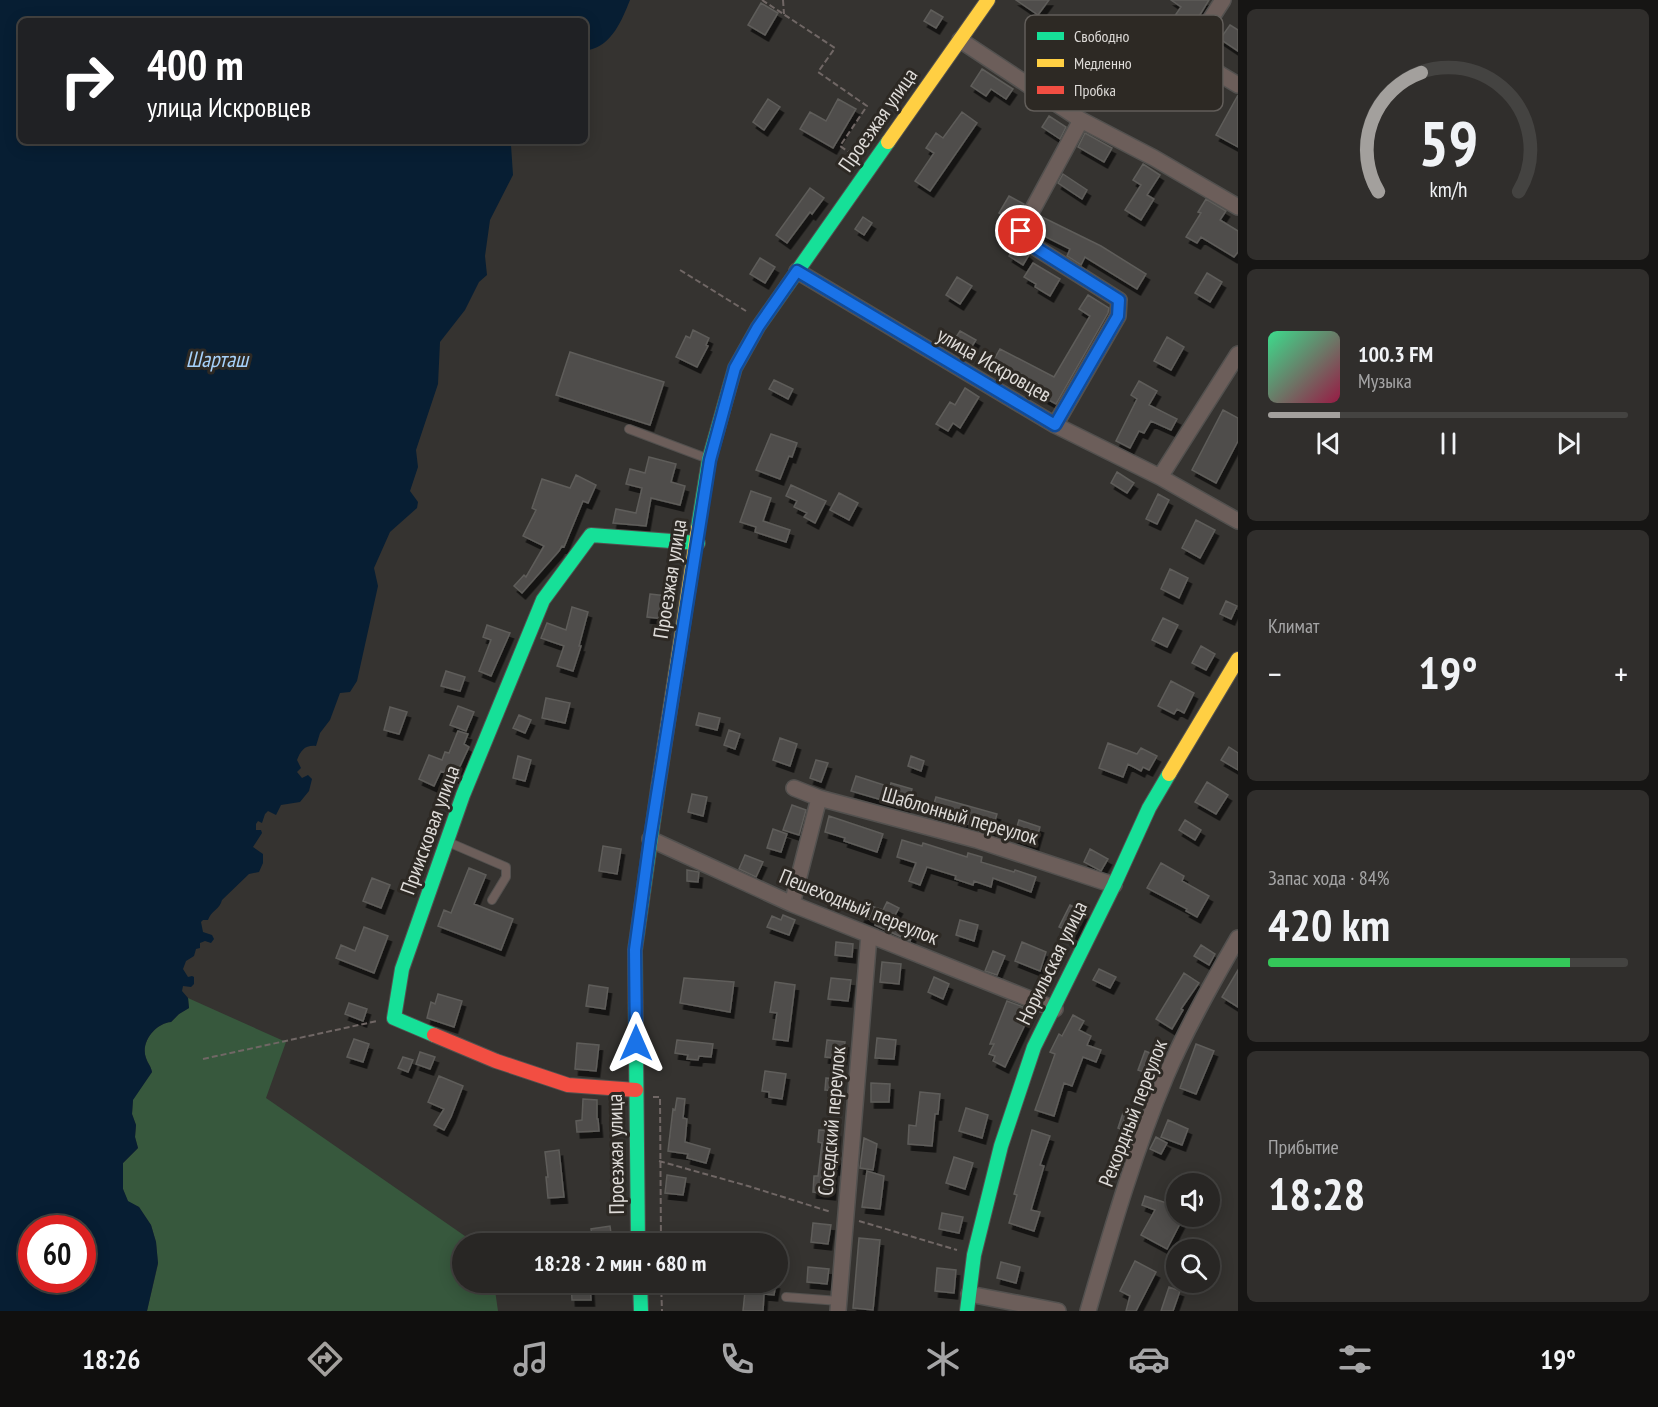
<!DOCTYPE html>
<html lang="ru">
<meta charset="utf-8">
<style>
body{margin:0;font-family:"PT Sans Narrow",sans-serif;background:#302e2c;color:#f1f3f6;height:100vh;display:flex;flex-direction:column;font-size:22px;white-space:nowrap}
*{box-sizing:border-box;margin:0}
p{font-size:20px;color:#a5a5a6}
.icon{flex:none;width:33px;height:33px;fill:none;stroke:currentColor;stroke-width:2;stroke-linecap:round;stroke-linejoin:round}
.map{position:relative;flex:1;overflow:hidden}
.panel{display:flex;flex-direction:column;gap:9px;padding:9px;background:#161514;width:420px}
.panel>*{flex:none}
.guide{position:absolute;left:18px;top:18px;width:570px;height:126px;border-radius:9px;box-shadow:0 3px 15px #0003,0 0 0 2px #444341;background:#202124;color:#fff;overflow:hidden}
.fabs{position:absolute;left:1166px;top:1173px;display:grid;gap:12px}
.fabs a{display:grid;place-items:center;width:54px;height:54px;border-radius:50%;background:#282624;box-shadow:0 3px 15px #0003,0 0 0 2px #444341;font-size:30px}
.speed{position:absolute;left:18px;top:1215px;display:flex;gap:12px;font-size:30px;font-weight:700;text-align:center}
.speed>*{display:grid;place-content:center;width:78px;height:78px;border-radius:50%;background:#282624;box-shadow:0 3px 15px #0003,0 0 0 2px #444341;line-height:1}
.speed .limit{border:9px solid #d22;background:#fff;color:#111}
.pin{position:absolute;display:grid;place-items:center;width:51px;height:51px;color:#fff;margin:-26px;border:3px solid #fff;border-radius:50%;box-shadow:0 2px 6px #0007}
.me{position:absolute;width:66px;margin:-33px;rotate:0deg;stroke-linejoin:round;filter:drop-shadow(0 0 4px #0008)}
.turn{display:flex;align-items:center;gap:21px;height:126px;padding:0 30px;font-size:27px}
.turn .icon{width:78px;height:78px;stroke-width:2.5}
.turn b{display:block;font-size:42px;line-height:51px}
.big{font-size:45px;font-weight:600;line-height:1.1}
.panel .tile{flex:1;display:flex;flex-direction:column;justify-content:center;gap:9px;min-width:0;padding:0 21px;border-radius:9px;background:#302e2c}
.panel .dial{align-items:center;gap:0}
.dial svg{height:156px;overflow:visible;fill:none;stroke:#444341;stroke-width:7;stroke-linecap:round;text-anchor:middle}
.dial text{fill:#f1f3f6;stroke:none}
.song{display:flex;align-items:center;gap:18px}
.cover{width:72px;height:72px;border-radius:9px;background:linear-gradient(135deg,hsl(150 70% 55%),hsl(340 70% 35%))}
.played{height:6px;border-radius:3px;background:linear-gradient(90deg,#a3a09d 20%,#444341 20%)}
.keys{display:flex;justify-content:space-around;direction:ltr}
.heat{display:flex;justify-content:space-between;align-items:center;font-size:33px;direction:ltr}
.charge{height:9px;border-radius:4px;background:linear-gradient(90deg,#34c759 84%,#444341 0)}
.trip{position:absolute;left:452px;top:1233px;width:336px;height:60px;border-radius:30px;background:#282624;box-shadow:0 3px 15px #0003,0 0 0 2px #444341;font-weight:600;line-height:60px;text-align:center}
.menu{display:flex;height:96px;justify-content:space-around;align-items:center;background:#100f0e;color:#a5a5a6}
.menu .icon{width:42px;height:42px}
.menu .on{color:#a3a09d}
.menu b{font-size:27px;color:#f1f3f6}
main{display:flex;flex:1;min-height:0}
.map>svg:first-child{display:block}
</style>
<main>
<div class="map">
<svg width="1238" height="1311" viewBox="0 0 1238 1311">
<defs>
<filter id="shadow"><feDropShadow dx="3.5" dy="6" stdDeviation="0" flood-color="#0009"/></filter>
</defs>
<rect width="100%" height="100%" fill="#353330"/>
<path fill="#37583d" d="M188,998L286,1042L266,1098L475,1243L462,1244V1282L494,1283L498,1311H147L158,1264L156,1242L151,1225L139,1207L128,1202L123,1189V1163L138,1148L135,1137L136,1125L132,1114L133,1099L152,1072C151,1066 148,1064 146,1058C140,1042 156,1023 171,1022L179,1014L189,1008Z"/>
<path fill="#071e33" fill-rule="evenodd" d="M0,0H630C622,20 612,45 589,50L585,57V21H21V141H516L511,145L513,175L490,220L485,256L487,275L479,282L465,310L440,342L438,384L416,450L418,467L410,491L418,502L417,508L390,532L374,568L378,586L357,681L350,692L340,693L330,720L320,733L316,746C305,745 301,750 297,760L301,768L297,772L302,778L308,775L312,779L309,791L300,802L281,805L276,815L268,811L265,814L262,823L258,821L256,824V830H261L262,833L253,847L263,854V863L259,872L249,874L222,900C220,909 211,911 208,920H203L201,922L203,932L212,935L214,939L211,943L205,941L200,943V948L196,949L194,956L186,961L183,969L188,977L192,976L194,977V984L191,987L183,986L182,991L188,998L189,1008L179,1014L171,1022C156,1023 140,1042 146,1058C148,1064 151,1066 152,1072L133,1100L132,1114L136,1125L135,1137L138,1148L123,1163V1189L128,1201L139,1207L151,1225L156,1242L158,1263L147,1311H0ZM32,1228H82V1280H32Z"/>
<path fill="#504d4b" stroke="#5e5d5a" stroke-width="1.5" filter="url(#shadow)" d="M1016,0H1049L1038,15Z
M1171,0H1209L1198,18L1194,16L1181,36L1167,27L1181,7Z
M761,3L778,13L765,35L748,25Z
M931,10L943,17L936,28L924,21Z
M1230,25L1238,30V51L1220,39Z
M982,69L1013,89L1006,99L991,89L986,96L971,86Z
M1238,95V147L1216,135Z
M768,99L780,107L764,130L753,122Z
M838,99L856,109L833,148L800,129L810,112L826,121Z
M962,112L977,123L930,191L915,181L934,153L926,148L936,133L943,138Z
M1049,116L1066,127L1060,139L1042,127Z
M1085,133L1112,148L1104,162L1078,147Z
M1143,164L1160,175L1147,195L1154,199L1141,220L1125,210L1141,185L1133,180Z
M1063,174L1087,190L1082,199L1058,183Z
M810,188L824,198L812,214L810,212L787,243L776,235Z
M1009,196L1024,204L1015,222L999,213Z
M1206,199L1226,211L1220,220L1238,231V252L1234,257L1201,237L1197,243L1186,237L1201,213L1198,212Z
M1040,216L1101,246L1146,274L1137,289L1085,257L1081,265L1067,256L1070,249L1034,231Z
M863,217L872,223L864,235L855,229Z
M1016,243L1029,255L1023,265L1009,256Z
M760,258L775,267L765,283L750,274Z
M1033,263L1060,279L1050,296L1035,287L1036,284L1024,277Z
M1207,273L1222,282L1210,302L1195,293Z
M957,277L972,286L960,304L946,295Z
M1088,295L1109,308L1108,313L1056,404L1023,386L1025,383L992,363L1000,349L1054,377L1090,316L1079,309Z
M693,330L709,338L706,345L708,346L697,367L676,357L686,336L690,338Z
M960,331L976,340L967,354L951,345Z
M1167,337L1184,347L1171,370L1154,361Z
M570,352L664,382L650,425L556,395Z
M774,380L793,389L788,399L769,389Z
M1139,381L1157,391L1149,405L1177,419L1171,430L1151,421L1144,433L1139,431L1130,448L1116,441L1137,399L1131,395Z
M965,388L979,397L960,428L953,423L948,431L936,424L950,402L955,405Z
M1223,410L1238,418V441L1216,483L1192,470Z
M771,434L797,443L792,457L789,456L780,479L756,470Z
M649,457L676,464L671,482L685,486L680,505L651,498L646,526L613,523L616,509L636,513L642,488L626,484L630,469L645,473Z
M1117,472L1134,483L1127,493L1111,483Z
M576,475L596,485L588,503L583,501L564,547L562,546L559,551L522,593L514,586L524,575L526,577L544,546L523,536L536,510L532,508L542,479L570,488Z
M791,485L826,501L815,523L804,517L807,513L794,507L797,501L786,496Z
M751,491L771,498L763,521L790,530L786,542L755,532L756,527L740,522Z
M839,493L858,503L849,520L830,510Z
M1158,494L1169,500L1157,524L1146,519Z
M1196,520L1215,530L1200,558L1182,548Z
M1170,569L1188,578L1179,598L1161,589Z
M650,594L667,596L664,619L647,617Z
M1226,601L1237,606L1231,619L1220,614Z
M572,607L588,612L579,646H581L573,671L557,666L564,646L541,638L547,623L566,630Z
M1163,618L1178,625L1167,647L1152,640Z
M487,625L510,633L491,676L479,671L491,640L483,637Z
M1201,646L1215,654L1206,670L1192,663Z
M446,671L465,677L460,691L441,686Z
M1171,681L1194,693L1184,713L1177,709L1174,714L1158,706Z
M546,698L570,703L565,723L542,718Z
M458,706L474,712L466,731L450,725Z
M390,707L407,712L399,734L384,730Z
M699,713L720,718L717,730L696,725Z
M519,715L531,720L525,733L513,728Z
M729,730L740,734L735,749L724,745Z
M458,731L468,734L464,744L469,747L455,777L441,771L434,786L419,779L429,755L442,760L445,752L449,753Z
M780,738L797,744L790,766L773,760Z
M1108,743L1137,754L1141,748L1157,756L1149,770L1143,767L1141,771L1128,764L1123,777L1099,768Z
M1229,747L1238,753V770L1221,760Z
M518,756L531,760L525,781L513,778Z
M911,756L924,761L921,771L908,766Z
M816,760L828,763L821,782L810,778Z
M856,776L890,787L891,783L912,789L906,807L851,791Z
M1207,782L1228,795L1216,814L1195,802Z
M692,794L707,797L703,816L688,812Z
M936,797L997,814L992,831L931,814Z
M792,805L806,810L799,835L783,830Z
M829,816L883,834L877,852L844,841L845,838L825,832Z
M1019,820L1040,827L1035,844L1014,837Z
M1185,820L1201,830L1195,840L1179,830Z
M773,829L787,834L781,852L767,848Z
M902,840L922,846L923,843L967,857L968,853L982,857L981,862L1014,872L1015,870L1036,877L1031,892L993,878L991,887L974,881L973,885L955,879L956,876L927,867L920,885L909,881L916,863L897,857Z
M603,846L621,849L617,874L599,871Z
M1090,849L1108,859L1101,871L1084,862Z
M745,855L763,862L756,877L739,869Z
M1161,863L1184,876L1182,881L1209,896L1197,917L1186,911L1187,909L1147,888Z
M469,868L486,875L474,904L513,919L501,950L438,926L444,910L451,913Z
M687,870L699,872L698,882L687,881Z
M372,878L390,885L381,908L363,901Z
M887,902L899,908L893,919L915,929L910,941L875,925L876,922L861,916L865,904L883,910Z
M1070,905L1084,912L1074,934L1059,927Z
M783,915L795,920L789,935L767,927L772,916L781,920Z
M960,920L978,925L974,941L956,935Z
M364,927L388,936L374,973L336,958L341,945L355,951Z
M836,942L853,944L852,957L835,955Z
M1022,942L1046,952L1040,971L1015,961Z
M1201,945L1215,954L1209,965L1194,956Z
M993,951L1005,956L997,975L985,971Z
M882,962L901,964L899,984L880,982Z
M1099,969L1116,977L1110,988L1093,980Z
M1238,970V1007L1222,997Z
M1184,973L1199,983L1181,1009L1183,1010L1172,1029L1156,1019Z
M934,977L949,984L943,999L928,992Z
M684,978L734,982L730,1012L680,1003Z
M831,978L851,980L848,1001L828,999Z
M775,982L795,985L788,1041L773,1039L777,1013L770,1012Z
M589,985L608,988L605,1009L586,1006Z
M438,994L462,1001L454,1027L427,1018L431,1002L435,1004Z
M1007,1001L1032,1010L1005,1067L993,1061L995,1056L989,1054L994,1044H990Z
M349,1003L367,1009L363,1021L345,1014Z
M1073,1015L1084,1021L1079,1030L1091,1036L1087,1045L1101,1050L1096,1062L1083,1057L1072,1086L1064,1083L1054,1116L1035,1110L1055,1054L1050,1052L1059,1034L1062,1036Z
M877,1038L896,1040L894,1059L875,1058Z
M354,1039L369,1044L363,1062L347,1057Z
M677,1040L713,1044L711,1057L699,1056L698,1060L687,1059L688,1055L675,1053Z
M827,1040L845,1042L843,1059L825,1057Z
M577,1043L599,1045L596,1071L575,1069Z
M1196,1044L1214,1051L1196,1094L1180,1088Z
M1145,1051L1163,1058L1155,1076L1138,1070Z
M420,1052L435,1057L430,1069L416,1064Z
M403,1057L413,1060L408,1072L398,1068Z
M765,1071L786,1074L782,1099L769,1097V1092L762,1091Z
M439,1076L463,1086L451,1117L444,1130L434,1125L444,1109L428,1102Z
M826,1078L839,1079L838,1091L825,1090Z
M871,1083L890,1084L889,1102H871Z
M920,1092L940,1094L938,1114H935L932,1146L908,1144L909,1125L916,1126Z
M677,1098L685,1099L683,1118L687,1119L685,1142L710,1149L706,1163L687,1158L688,1154L668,1151L673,1109L675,1110Z
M583,1099L597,1100V1119H598L599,1131L577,1132L576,1121L582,1120Z
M966,1108L988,1115L982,1138L959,1131Z
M1124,1110L1140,1115L1133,1134L1118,1128Z
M1168,1120L1188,1129L1182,1145L1161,1137Z
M819,1130L837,1131L835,1155L838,1156L837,1169H834L832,1194L813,1192L814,1176H818L822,1143L818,1142Z
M1032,1130L1050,1136L1040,1165L1044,1166L1031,1210L1040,1212L1034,1231L1009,1223L1017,1195L1014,1194Z
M1156,1137L1167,1143L1161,1154L1150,1149Z
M864,1138L877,1144L873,1170L860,1168Z
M559,1150L564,1197L548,1198L546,1177H548L545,1152Z
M954,1157L973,1163L965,1189L946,1183Z
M867,1171L884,1176L880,1209L862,1207Z
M667,1175L686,1178L683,1195L665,1193Z
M1145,1196L1176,1206V1216H1184L1167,1249L1141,1235L1155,1210L1142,1205Z
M942,1213L963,1217L959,1233L939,1229Z
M813,1223L831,1225L828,1244L811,1242Z
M610,1226L612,1241L593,1244L591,1229Z
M859,1238L880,1240L873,1310L853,1308Z
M1135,1261L1156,1272L1136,1311H1126L1130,1296L1120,1291Z
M1001,1262L1020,1267L1016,1283L997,1278Z
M808,1267L829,1269L827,1284L807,1282Z
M937,1268L956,1270L954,1293L935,1291Z
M571,1282H590L591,1300H572Z
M746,1282L776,1283L774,1295L764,1294L763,1311H743Z
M1169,1287L1180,1291L1173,1311H1161Z"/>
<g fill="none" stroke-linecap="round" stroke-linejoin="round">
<g stroke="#53514f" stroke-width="10">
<path id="lane" d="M629,429L706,458
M448,842L506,867V877L492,900
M786,1297L839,1301"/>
</g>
<g stroke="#53514f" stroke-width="18">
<path id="street" d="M1223,0L1192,48L1198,61L1238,85
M960,40L1081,120L1154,158L1238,207
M797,271L1055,425L1160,477L1238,521
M1055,425L1118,316L1119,300L1033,246L1021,231L1081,120
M1160,477L1238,354
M794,788L819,798L977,840L1114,885
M650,839L792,904L1055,1009
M792,904L819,798
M969,1294L1058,1311
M838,1311L869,935
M1088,1311C1111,1232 1134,1152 1166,1076C1186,1029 1212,983 1238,938"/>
</g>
<g stroke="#53514f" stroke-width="16">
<path id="fast" d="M698,528L709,460L735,368L758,327L888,142
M434,1035L394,1018L402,969L463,795L543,600L591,535L698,543
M638,1244L635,950L658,788
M640,1282L641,1311
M967,1311L974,1255L1001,1146L1034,1047L1114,885L1149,808L1169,774"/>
</g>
<g stroke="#53514f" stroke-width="16">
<path id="slow" d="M888,142L988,0
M1169,774L1238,659
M658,788L698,528"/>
</g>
<g stroke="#53514f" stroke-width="16">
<path id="jam" d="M434,1035L496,1061L568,1085L636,1090"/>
</g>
<path stroke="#706765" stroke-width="2" stroke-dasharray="6 3" stroke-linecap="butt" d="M762,0L835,48L818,72L867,106L840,146L856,157
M783,0L784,14
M680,270L746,311
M203,1059L377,1021
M653,1097H660L661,1244
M659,1161L748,1186L831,1212
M859,1221L957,1250
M661,1282L662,1311"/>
<use href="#lane" stroke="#6c5e5a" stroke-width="8"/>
<use href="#street" stroke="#6c5e5a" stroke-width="15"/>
<use href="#fast" stroke="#16e098" stroke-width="14"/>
<use href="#slow" stroke="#ffcf43" stroke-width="14"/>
<use href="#jam" stroke="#f24e42" stroke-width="14"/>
</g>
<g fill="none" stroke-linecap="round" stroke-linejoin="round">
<g stroke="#114b97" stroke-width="15">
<path id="route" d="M636,1043L635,950L650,839L710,460L735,368L758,327L797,271L1055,425L1118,316L1119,300L1033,246L1021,231"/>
</g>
<use href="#route" stroke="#1a73e8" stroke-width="10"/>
</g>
<g text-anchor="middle" stroke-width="6" stroke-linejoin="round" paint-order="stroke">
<g font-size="21" fill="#dedbd8" stroke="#2d2924">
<text transform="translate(878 120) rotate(-55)" y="7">Проезжая улица</text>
<text transform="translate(994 365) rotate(30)" y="7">улица Искровцев</text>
<text transform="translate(670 579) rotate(-81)" y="7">Проезжая улица</text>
<text transform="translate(960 816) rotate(16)" y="7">Шаблонный переулок</text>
<text transform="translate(430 830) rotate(-70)" y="7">Приисковая улица</text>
<text transform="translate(859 907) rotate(22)" y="7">Пешеходный переулок</text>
<text transform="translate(1052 963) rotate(-64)" y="7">Норильская улица</text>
<text transform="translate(1133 1113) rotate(-69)" y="7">Рекордный переулок</text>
<text transform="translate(832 1121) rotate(-85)" y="7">Соседский переулок</text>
<text transform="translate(616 1154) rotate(-91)" y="7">Проезжая улица</text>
</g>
<g font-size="22" font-style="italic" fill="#a6d1fa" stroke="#2d2924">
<text x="217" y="367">Шарташ</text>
</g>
</g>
<rect x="1025" y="15" width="198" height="96" rx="9" fill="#2d2924" stroke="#625e5a" stroke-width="1.5"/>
<rect x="1037" y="32" width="27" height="8" fill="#16e098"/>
<rect x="1037" y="59" width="27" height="8" fill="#ffcf43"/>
<rect x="1037" y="86" width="27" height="8" fill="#f24e42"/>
<g font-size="16" fill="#dedbd8">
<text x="1074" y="42">Свободно</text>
<text x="1074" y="69">Медленно</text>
<text x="1074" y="96">Пробка</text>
</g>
</svg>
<div class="fabs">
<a><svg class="icon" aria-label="sound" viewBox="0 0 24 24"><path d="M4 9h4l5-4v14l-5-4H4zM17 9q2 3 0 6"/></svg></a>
<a><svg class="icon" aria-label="search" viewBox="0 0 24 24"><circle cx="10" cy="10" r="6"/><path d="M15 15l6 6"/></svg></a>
</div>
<div class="speed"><div class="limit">60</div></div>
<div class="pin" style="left:1021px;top:231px;background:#d93025"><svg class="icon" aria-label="arrive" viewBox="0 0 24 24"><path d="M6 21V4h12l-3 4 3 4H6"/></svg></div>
<svg class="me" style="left:636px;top:1043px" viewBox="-20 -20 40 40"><path d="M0-17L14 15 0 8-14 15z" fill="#1a73e8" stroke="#fff" stroke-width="4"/></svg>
<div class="trip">18:28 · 2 мин · 680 m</div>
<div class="guide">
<div class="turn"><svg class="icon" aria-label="right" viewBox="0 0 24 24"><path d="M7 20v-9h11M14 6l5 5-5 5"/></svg><div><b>400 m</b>улица Искровцев</div></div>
</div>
</div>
<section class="panel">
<div class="tile dial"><svg viewBox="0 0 100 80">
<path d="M14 69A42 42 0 1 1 86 69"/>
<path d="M14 69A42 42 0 0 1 36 8" stroke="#a3a09d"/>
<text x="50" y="56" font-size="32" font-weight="700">59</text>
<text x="50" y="72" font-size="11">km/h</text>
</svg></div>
<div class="tile">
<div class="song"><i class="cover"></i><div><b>100.3 FM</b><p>Музыка</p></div></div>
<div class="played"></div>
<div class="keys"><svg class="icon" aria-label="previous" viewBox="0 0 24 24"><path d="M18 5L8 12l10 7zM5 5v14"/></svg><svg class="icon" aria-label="pause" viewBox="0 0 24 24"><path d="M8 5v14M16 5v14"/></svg><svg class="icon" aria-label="next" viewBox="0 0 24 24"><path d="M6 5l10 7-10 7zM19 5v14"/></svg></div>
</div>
<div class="tile"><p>Климат</p>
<div class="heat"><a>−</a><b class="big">19°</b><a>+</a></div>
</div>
<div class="tile"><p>Запас хода · 84%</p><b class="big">420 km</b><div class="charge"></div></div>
<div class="tile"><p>Прибытие</p><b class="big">18:28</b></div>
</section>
</main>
<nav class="menu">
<b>18:26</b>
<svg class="icon on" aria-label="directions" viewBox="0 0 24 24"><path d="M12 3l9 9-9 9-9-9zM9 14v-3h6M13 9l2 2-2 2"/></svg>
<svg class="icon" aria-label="music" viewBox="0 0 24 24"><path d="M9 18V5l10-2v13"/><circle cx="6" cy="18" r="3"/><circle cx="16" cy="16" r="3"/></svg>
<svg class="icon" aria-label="phone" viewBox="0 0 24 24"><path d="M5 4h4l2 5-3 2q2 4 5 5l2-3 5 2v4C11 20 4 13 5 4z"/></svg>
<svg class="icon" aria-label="climate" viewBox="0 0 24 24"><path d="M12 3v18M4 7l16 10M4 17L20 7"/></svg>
<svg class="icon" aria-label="car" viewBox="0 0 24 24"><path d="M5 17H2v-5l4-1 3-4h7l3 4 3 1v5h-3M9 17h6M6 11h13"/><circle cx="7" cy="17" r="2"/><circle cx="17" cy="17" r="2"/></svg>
<svg class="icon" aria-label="filters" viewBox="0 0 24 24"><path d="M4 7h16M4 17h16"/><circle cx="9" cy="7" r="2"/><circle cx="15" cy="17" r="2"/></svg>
<b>19°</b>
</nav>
